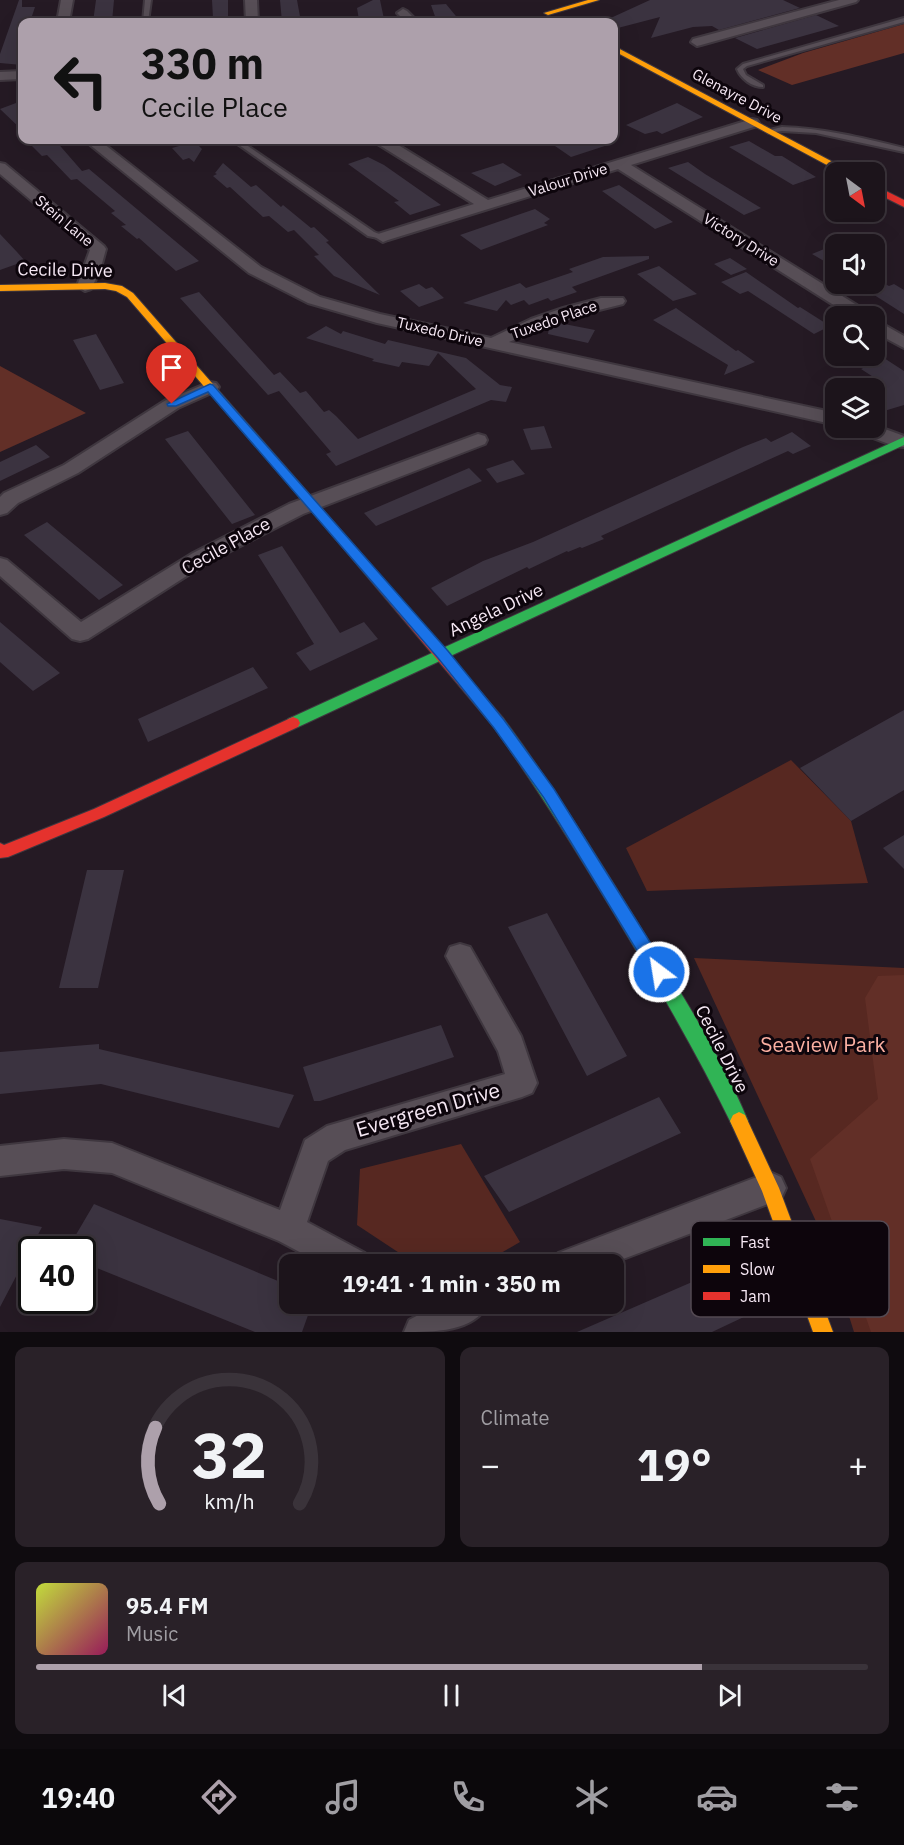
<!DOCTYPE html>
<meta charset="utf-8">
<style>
body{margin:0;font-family:"IBM Plex Sans",sans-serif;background:#292128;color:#f1f3f6;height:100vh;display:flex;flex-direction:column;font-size:22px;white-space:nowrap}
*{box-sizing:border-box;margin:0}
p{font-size:20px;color:#a09ea3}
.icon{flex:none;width:33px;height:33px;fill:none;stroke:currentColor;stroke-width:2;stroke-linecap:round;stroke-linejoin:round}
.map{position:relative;height:1332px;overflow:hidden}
.sheet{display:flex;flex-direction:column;gap:15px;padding:15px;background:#0f0b0f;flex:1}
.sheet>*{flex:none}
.hud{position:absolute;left:18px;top:18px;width:600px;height:126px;border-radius:12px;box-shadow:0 6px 24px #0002,0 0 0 2px #3a333a;background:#ada0ab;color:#111;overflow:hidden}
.needle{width:39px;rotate:148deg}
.fabs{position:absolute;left:825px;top:162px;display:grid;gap:12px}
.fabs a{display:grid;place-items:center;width:60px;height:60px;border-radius:12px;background:#1c141b;box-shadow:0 6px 24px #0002,0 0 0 2px #3a333a;font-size:30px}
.speed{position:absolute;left:18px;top:1236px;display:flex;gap:12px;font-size:30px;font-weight:700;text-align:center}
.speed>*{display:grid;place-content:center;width:78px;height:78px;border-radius:50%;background:#1c141b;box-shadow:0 6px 24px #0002,0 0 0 2px #3a333a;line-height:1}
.speed .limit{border:3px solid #111;border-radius:9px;background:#fff;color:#111}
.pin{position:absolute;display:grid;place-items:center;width:51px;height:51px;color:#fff;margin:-62px -26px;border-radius:50% 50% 50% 0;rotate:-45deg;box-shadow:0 0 6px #0007}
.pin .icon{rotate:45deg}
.me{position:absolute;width:66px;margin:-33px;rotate:329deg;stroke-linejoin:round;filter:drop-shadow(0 0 4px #0008)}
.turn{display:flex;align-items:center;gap:21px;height:126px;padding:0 24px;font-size:27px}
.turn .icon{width:78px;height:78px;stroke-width:2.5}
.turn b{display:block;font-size:42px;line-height:51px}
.big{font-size:45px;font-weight:800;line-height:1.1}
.sheet .card{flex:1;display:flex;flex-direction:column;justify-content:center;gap:9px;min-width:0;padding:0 21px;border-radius:12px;background:#292128}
.sheet .dial{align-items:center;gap:0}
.dial svg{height:156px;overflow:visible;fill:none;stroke:#3a333a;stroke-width:7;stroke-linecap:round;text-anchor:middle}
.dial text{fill:#f1f3f6;stroke:none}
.song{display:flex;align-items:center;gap:18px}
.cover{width:72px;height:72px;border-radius:9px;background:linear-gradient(135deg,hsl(70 70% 55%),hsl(330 70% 35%))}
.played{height:6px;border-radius:3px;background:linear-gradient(90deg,#ada0ab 80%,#3a333a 80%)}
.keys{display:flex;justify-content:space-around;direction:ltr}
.heat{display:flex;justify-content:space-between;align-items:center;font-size:33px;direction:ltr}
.sheet .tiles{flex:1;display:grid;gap:15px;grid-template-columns:1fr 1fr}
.card:last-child{grid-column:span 2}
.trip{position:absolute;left:279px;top:1254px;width:345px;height:60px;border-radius:12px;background:#1c141b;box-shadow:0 6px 24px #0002,0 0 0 2px #3a333a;font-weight:800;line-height:60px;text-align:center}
.dock{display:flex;height:96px;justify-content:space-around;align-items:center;background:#0b080b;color:#a09ea3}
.dock .icon{width:42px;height:42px}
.dock .selected{color:#ada0ab}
.dock b{font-size:27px;color:#f1f3f6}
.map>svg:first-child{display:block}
</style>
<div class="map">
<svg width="904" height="1332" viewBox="0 0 904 1332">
<rect width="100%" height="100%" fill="#251a24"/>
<path fill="#572821" d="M791,760L851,821L868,883L647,891L626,848Z
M694,958L904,968V1332H854L826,1243Z
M461,1144L520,1242L482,1264H416L357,1225L360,1169Z"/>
<path fill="#622f27" d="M904,24V53L792,85L758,70L803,53Z
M0,366L86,413L0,452Z
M904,975V1332H871L810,1159L878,1099L865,998L878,976Z"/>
<path fill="#3b3340" d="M19,0H22V7H35L30,22H22V65L0,63V54Z
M96,0H114L112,22H93Z
M212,0H228V17L213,18Z
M280,0H297L301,22H282Z
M373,0H380L384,19L359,20L357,8Z
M650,0H783L800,8L719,30L712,26L693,27L651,38L660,17L614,29V22H602Z
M446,4L460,21L437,22L431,5Z
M816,15L839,26L757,49L735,38Z
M16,103L22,109V130L0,109Z
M677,103L703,117L662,134L657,131L645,134L626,125Z
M29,140H55L82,171L89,169L199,261L176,271L139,238L137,239L121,226L126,225L111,213L115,211L77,179L71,180L47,155L42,156L31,145L32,144Z
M172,140H193L202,149L194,162L189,158L183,160L172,148L179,146Z
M572,140H613L614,143L571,157L555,146Z
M749,141L775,156H782L816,177L793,185L729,147Z
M368,157L384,165L441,205L410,215L394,202L399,201L348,164Z
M688,162L705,174L761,208L744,215L668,168Z
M223,163L251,187L256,185L281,207L283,205L311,228L314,227L329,241L326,242L380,295L334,276L314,256L319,255L294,230L288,232L269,216L263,217L230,187L227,188L213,176L217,174L215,173Z
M503,163L522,175L495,186L471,173Z
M619,185L673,222L655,229L602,191Z
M535,209L550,219L544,223L548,225L481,250L460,235Z
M0,234L17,252L25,261L0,270Z
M829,247L836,251V268L812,254Z
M649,256V259L572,287L577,292L551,301L548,298L529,305L524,300L511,305L506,300L497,311L463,303L520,283L526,288L573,272L569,269L603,257Z
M730,258L747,269L731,275L714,264Z
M659,266L697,294L673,301L637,274Z
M746,272L798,308L800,307L830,326L814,334L748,291L740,294L721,282Z
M419,284L426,289L432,287L444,298L419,307L400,291Z
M857,284H885L889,286L894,284L904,290V314Z
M199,292L274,375L280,372L300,393L306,391L324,412L329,410L336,416L358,439L476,389L438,353L429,366L402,362L399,367L372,361L374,359L306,338L326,326L341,334L343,331L385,344L388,340L466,358L500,385L512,387L506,402L491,400L336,466L326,454L331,452L279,391L268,395L180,298Z
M676,308L736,351L738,350L755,362L724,375L728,365L653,320Z
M559,323L595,330L588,343L548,334L549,327Z
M96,334L124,383L100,390L73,340Z
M884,358L904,371V405L874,414V387L884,384L861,369Z
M544,426L552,448L531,450L523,429Z
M188,431L255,515L232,524L165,439Z
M792,432L811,446L793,454L788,451L601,536L604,539L582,548L580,547L568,552L567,551L529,569L527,567L447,606L431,588L483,561L533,542L743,447L766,438L771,442Z
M36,445L50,457L0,481V462Z
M513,460L525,474L497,483L486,469Z
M469,468L482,481L376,526L364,513Z
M47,522L123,585L99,600L24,535Z
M282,546L340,633L364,622L378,639L310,671L296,653L314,644L258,555Z
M0,622L60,673L33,691L0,662Z
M253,667L268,688L148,742L138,719Z
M904,710V790L851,821L800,768Z
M904,835V869L883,848Z
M87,870H124L98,988H59Z
M547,913L627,1056L587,1076L508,927Z
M441,1025L454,1057L320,1101H314L303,1067Z
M99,1044V1049L294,1095L279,1128L101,1084L0,1094V1052Z
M659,1097L681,1133L509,1212L484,1176Z
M94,1204L290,1286V1304H312L302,1332H255L82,1262V1250H67Z
M0,1219L42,1227L0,1307Z
M722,1269L748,1315L712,1332H577Z"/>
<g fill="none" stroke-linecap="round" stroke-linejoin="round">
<g stroke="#3f373f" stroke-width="4">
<path id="lane" d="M145,0H151L148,22H143Z
M251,18L254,20L253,21L208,22L211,20Z
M904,18V22L747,66L743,69L746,75L763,85V87C752,87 741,79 737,69L743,64Z
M782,127C823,128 864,138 904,148V152L816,133L782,131L769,133L766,131Z
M232,140H239L374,232L387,237L383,239L368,236Z"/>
</g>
<g stroke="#3f373f" stroke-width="4">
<path id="street" d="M61,0H73L69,22H57Z
M245,0H257L258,22H246Z
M839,0H858L856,2L701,45L697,46L691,42L693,39Z
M403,9L407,11L418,22H406L397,13Z
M22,71V79L0,80V72Z
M752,119L757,120L759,123L757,126L631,165L868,312L870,316H851L618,169L388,240L383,242L375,237L378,234L474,204L376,143L374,140H390L488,200Z
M84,140H99L261,267L320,297L380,314L491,338L531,319L563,308L601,298H623L625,301L623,304L559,320L509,342L836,413V425L377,323L308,303L249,273Z
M0,163L5,164L104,246L106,249L100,271L91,289L85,291L77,286L90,250L0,174Z
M874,319L904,336V348L874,332Z
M210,382L216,383L219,387L216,391L178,408L78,473L18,503L7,513L0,515V497L4,493L64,465L166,400Z
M874,425L904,436V447L894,446L857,432L855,428H874Z
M478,434L485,436L487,440L485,444L303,514L207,563L88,639L80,641L72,639L0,576V558L7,560L81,622L193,553L289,504Z
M460,944L470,947L521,1036L537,1083L532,1093L522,1097L345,1150L328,1161L307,1222L365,1253L370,1264H322L279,1241L112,1173L64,1169L0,1176V1146L64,1139L112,1143L280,1210L305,1140L327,1126L505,1074L498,1051L446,956L450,947Z
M770,1172L781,1177L786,1188L781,1199L610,1264H553L558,1253Z
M439,1304H488C474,1332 434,1332 404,1332L409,1320Z"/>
</g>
<g stroke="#3f373f" stroke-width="2">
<path id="fast" d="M904,437V445L298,727H288L286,723L288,719Z
M498,716L503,718C554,787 599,860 644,933C681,993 721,1055 748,1121L745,1127L739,1130L733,1127C696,1051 653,978 609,905C572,844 535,784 493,726L491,722L493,718Z"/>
</g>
<g stroke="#3f373f" stroke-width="2">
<path id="slow" d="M588,0H599L548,15L544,13Z
M614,46L848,170L849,172H840L614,51Z
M105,283L122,286L133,293L353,544L355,547L353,550H345L127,297L116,291L105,289L0,291V285Z
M739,1112L745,1115L779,1188L833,1332H813L762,1191L730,1121L733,1115Z"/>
</g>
<g stroke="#3f373f" stroke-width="2">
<path id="jam" d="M874,185L904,200V207L874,192Z
M349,543L353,544L503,718L505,722L503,726H493L345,550L343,547Z
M293,717L298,719L300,723L298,727L104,817L8,857L0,858V843L4,845L94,809Z"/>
</g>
<use href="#lane" fill="#574e56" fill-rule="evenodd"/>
<use href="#street" fill="#574e56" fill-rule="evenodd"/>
<use href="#fast" fill="#30b455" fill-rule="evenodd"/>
<use href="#slow" fill="#ff9f0a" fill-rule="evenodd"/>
<use href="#jam" fill="#e5322d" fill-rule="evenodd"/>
</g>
<path fill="#1a73e8" stroke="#114b97" stroke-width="1.5" d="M210,384L213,385L448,651L504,720L554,789L665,966L667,972L665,977L659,980L653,977L544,798L494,728L438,658L208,392L176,406H168L167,404Z"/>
<g text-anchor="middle" stroke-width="6" stroke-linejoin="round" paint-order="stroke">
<g font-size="15" fill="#f6e8f4" stroke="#0d050c">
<text transform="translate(737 96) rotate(28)" y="5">Glenayre Drive</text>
<text transform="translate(568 180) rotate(-17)" y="5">Valour Drive</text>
<text transform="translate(64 221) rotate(40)" y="5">Stein Lane</text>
<text transform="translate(741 240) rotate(32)" y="5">Victory Drive</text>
<text transform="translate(554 320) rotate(-19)" y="5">Tuxedo Place</text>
<text transform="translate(440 332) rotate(13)" y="5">Tuxedo Drive</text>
</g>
<g font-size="18" fill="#f6e8f4" stroke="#0d050c">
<text transform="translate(65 270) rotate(1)" y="6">Cecile Drive</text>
<text transform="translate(226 546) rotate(-29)" y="6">Cecile Place</text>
<text transform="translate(496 610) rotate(-25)" y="6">Angela Drive</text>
<text transform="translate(722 1049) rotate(63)" y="6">Cecile Drive</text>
</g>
<g font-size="21" fill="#fbafa1" stroke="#0d050c">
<text x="823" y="1052">Seaview Park</text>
</g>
<g font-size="21" fill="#f6e8f4" stroke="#0d050c">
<text transform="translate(428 1110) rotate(-16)" y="7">Evergreen Drive</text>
</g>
</g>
<rect x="691" y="1221" width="198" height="96" rx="9" fill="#0d050c" stroke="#534952" stroke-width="1.5"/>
<rect x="703" y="1238" width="27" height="8" fill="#30b455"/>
<rect x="703" y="1265" width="27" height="8" fill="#ff9f0a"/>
<rect x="703" y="1292" width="27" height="8" fill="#e5322d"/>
<g font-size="16" fill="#f6e8f4">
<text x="740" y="1248">Fast</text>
<text x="740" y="1275">Slow</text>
<text x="740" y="1302">Jam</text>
</g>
</svg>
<div class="fabs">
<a><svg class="needle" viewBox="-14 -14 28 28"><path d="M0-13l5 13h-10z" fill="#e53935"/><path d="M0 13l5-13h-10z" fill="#a09ea3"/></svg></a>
<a><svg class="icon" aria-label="sound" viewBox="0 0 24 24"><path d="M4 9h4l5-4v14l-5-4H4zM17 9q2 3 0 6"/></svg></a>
<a><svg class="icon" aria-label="search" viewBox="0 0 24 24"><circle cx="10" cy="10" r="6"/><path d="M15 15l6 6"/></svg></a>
<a><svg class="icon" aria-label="layers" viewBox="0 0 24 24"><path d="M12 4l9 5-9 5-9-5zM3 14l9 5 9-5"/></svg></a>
</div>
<div class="speed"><div class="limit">40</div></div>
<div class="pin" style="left:172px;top:404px;background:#d93025"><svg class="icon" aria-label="arrive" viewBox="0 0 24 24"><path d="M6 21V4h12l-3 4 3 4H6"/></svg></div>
<svg class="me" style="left:659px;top:972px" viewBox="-20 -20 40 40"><circle r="17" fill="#1a73e8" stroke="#fff" stroke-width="3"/><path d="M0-11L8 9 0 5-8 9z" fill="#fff"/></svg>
<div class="trip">19:41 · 1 min · 350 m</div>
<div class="hud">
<div class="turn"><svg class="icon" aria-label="left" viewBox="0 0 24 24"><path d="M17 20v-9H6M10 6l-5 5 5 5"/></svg><div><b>330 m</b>Cecile Place</div></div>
</div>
</div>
<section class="sheet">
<div class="tiles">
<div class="card dial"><svg viewBox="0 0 100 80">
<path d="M14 69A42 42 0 1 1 86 69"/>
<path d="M14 69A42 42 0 0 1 12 30" stroke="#ada0ab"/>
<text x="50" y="56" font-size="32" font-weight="700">32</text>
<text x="50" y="72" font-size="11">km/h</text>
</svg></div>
<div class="card"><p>Climate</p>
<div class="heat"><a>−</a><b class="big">19°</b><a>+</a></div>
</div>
<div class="card">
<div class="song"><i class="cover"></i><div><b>95.4 FM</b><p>Music</p></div></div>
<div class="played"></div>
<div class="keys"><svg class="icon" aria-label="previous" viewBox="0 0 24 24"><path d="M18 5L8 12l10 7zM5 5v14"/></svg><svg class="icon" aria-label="pause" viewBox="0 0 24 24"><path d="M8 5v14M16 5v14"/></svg><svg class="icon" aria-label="next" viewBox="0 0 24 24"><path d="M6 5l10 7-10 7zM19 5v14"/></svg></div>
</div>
</div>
</section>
<nav class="dock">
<b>19:40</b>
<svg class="icon selected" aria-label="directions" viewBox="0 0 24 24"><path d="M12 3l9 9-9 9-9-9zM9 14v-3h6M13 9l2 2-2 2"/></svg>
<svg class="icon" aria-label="music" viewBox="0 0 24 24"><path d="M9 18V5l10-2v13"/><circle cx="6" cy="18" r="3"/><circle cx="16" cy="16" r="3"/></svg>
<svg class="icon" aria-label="phone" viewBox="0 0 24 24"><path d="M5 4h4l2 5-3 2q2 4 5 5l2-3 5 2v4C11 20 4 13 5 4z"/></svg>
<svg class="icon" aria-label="climate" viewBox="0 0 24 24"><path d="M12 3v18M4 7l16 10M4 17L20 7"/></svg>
<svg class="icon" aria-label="car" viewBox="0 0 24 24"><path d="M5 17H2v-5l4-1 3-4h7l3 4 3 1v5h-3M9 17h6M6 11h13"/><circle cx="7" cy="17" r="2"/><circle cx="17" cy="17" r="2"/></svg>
<svg class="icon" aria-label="filters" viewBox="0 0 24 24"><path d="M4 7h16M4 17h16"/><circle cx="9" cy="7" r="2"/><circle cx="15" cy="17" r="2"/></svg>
</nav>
